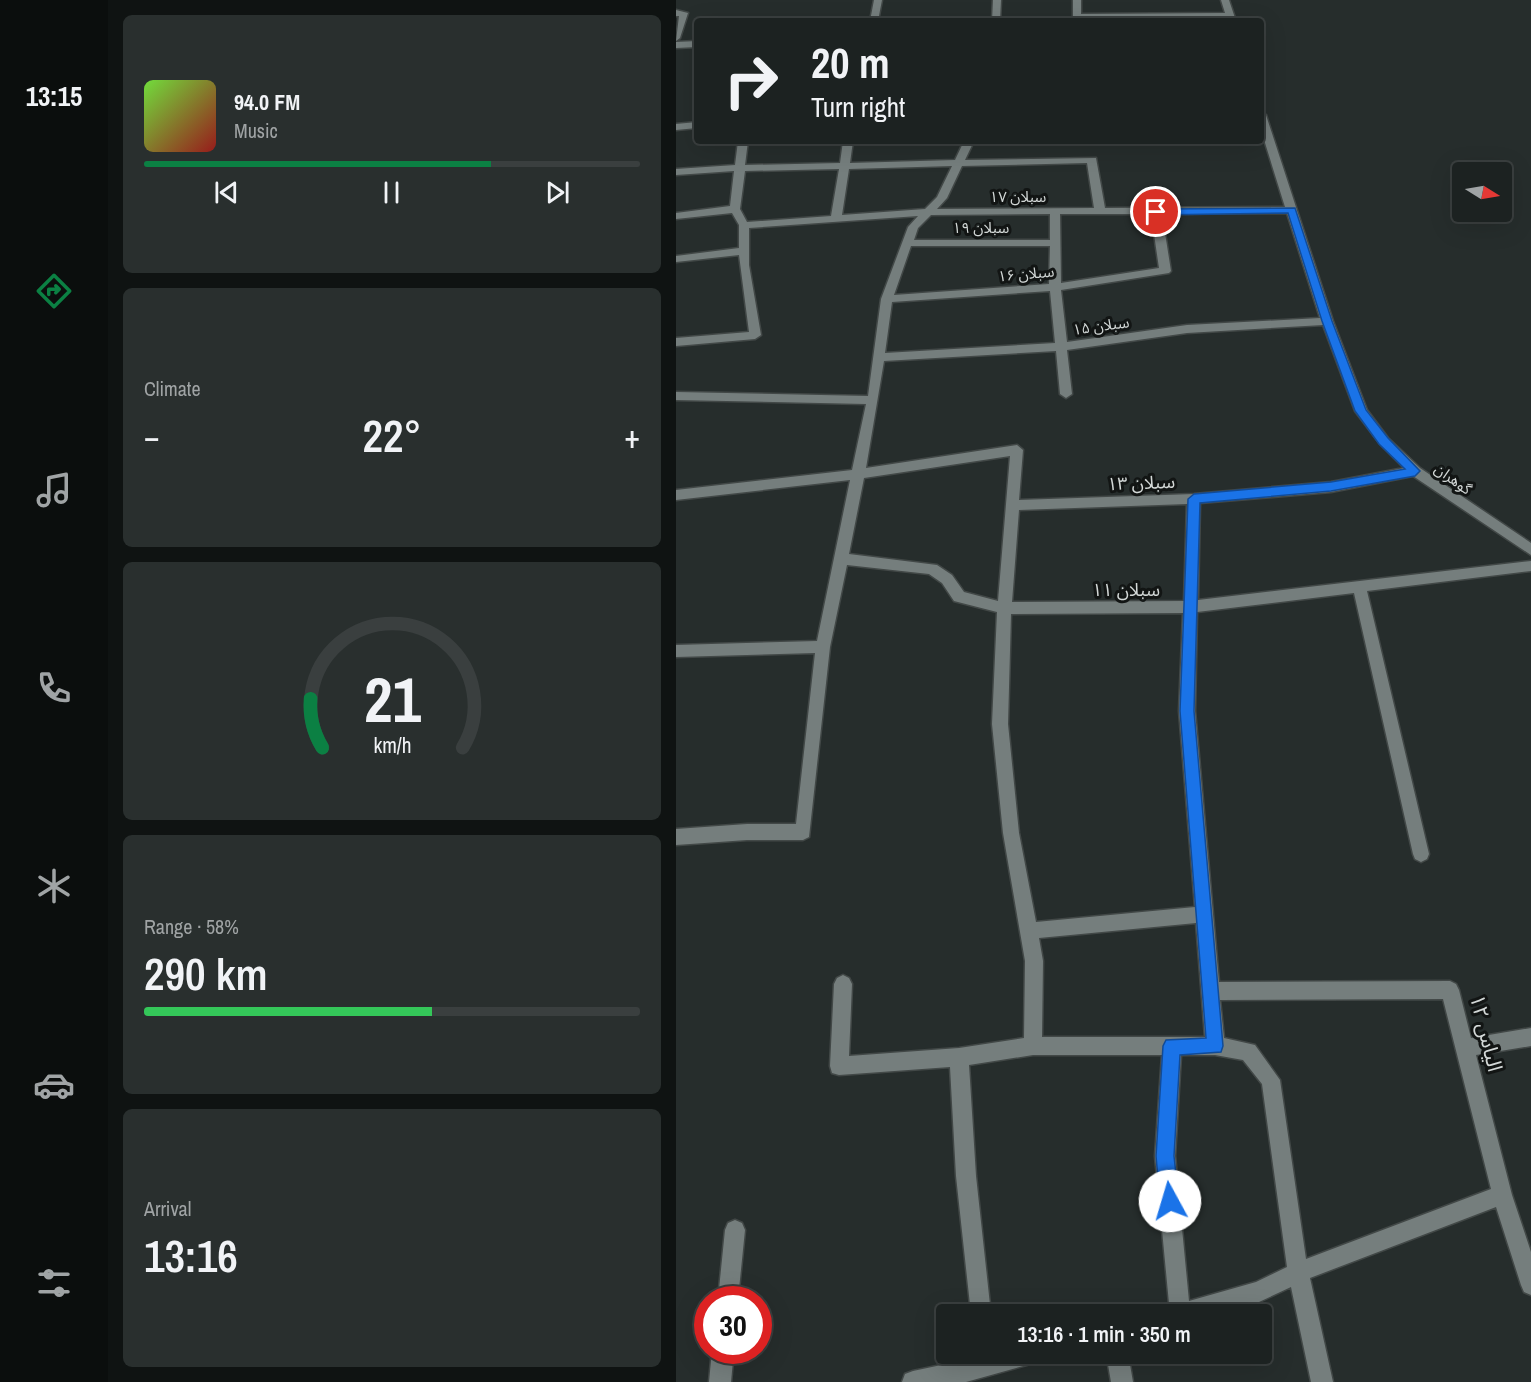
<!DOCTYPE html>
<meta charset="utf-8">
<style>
body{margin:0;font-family:"Archivo Narrow","Noto Sans Arabic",sans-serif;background:#292f2e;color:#f1f3f6;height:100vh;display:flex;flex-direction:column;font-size:22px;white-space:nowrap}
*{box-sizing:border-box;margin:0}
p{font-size:20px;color:#a0a4a5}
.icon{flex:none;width:33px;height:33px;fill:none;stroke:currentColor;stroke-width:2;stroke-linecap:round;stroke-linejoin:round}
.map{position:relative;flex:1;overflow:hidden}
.side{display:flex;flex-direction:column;gap:15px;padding:15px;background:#0f1312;width:568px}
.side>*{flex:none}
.guide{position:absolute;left:18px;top:18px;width:570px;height:126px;border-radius:6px;box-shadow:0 6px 24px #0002,0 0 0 2px #3a3f3f;background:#1c2221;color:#f1f3f6;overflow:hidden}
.needle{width:39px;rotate:101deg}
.tools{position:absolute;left:776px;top:162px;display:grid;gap:12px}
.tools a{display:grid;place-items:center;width:60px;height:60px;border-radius:6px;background:#1c2221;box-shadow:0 6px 24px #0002,0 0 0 2px #3a3f3f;font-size:30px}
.speed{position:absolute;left:18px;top:1286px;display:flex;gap:12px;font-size:30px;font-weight:700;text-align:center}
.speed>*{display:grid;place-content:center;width:78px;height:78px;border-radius:50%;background:#1c2221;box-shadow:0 6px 24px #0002,0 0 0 2px #3a3f3f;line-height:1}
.speed .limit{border:9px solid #d22;background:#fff;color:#111}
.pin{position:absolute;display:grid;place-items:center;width:51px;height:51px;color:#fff;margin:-26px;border:3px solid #fff;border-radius:50%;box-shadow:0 2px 6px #0007}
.me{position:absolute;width:66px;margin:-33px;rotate:354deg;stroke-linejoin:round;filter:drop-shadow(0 0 4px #0008)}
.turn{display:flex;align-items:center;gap:21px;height:126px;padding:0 18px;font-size:27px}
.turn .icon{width:78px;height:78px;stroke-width:2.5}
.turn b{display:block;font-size:42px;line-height:51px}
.big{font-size:45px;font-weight:600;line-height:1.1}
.side .widget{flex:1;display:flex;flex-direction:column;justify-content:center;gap:9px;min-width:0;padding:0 21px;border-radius:9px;background:#292f2e}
.side .dial{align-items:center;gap:0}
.dial svg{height:156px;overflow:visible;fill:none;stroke:#3a3f3f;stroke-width:7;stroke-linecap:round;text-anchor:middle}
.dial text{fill:#f1f3f6;stroke:none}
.song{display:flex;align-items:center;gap:18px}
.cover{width:72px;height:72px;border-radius:9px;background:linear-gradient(135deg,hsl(100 70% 55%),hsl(0 70% 35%))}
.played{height:6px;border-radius:3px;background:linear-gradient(90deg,#0b8043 70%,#3a3f3f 70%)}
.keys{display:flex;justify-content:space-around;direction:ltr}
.heat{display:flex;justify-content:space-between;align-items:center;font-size:33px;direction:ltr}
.charge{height:9px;border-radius:4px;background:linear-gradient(90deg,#34c759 58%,#3a3f3f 0)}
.trip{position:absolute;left:260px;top:1304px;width:336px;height:60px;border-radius:6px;background:#1c2221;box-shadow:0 6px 24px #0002,0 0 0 2px #3a3f3f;font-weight:600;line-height:60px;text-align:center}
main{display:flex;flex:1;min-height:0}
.tabs{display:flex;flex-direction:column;width:108px;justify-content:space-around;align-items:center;background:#0b0e0d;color:#a0a4a5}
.tabs .icon{width:42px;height:42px}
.tabs .selected{color:#0b8043}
.tabs b{font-size:27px;color:#f1f3f6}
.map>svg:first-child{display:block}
</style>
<main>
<nav class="tabs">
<b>13:15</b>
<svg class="icon selected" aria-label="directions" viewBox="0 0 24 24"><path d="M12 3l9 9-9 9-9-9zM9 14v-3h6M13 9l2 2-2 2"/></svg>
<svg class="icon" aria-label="music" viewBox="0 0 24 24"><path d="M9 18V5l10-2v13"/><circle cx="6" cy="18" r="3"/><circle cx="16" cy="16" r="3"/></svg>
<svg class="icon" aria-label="phone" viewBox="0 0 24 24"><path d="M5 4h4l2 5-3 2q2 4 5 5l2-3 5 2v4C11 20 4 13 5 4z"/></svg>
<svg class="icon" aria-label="climate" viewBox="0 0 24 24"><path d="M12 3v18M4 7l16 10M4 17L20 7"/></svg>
<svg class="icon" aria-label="car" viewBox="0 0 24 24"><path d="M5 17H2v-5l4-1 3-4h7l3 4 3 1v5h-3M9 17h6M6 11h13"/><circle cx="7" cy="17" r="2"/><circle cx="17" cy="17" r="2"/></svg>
<svg class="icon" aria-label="filters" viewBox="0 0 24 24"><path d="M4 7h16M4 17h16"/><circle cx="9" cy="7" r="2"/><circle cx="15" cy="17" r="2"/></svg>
</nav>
<section class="side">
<div class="widget">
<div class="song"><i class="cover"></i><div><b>94.0 FM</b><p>Music</p></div></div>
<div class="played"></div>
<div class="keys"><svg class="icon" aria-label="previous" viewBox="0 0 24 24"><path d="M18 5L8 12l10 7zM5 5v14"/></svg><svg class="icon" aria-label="pause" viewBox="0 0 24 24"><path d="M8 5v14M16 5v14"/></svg><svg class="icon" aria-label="next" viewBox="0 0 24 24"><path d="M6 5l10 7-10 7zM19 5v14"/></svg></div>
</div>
<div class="widget"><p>Climate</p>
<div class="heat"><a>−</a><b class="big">22°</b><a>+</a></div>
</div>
<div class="widget dial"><svg viewBox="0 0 100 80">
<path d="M14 69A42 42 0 1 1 86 69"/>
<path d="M14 69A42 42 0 0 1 8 44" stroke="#0b8043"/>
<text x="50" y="56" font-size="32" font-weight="700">21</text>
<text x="50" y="72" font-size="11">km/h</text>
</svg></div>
<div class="widget"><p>Range · 58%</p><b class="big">290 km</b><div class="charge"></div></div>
<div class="widget"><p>Arrival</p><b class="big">13:16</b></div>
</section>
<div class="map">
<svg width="855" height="1382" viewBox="0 0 855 1382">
<rect width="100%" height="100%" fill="#262d2c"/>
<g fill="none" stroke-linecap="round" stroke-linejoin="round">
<g stroke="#424847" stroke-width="3">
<path id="minor" d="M198,0H206L202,21H194Z
M317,0H325L324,21H316Z
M397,0H405V14L549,13L545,0H553L560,21H552L551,19L401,20L397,17Z
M0,10L12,13L4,38L0,41L3,16H0Z
M21,41V47L0,48V42Z
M585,112L590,115L657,321L691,410L712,438L744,468L855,543V555L737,476L655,492L524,503L522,600L855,561V571L691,591L753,854L751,859L745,862L739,859L737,854L678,593L521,612L519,711L543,982L774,981L780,984L783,990L795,1038L855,1028V1046L800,1055L836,1195L855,1252V1295L848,1292L845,1285L820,1207L634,1278L657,1382H635L615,1287L583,1302L541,1314H494L479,1156L486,1055H357L293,1065L300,1176L315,1314H295L280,1176L274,1067L163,1075L156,1073L154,1066L158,984L161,978L167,975L173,978L176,984L173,1056L283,1048L348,1038L349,961L327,833L316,724L321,612L278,601L266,583L253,574L171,565L154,647L133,837L127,840H71L0,845V829L71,824H120L139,653L0,657V645L141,641L174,480L0,500V490L176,470L190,404L0,400V392L192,396L205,299L232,227L242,216L73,228V265L85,335L79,339L0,346V338L73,332L63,255L0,262V256L63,248V225L56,213L0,219V213L54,206L58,171L0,175V169L59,165L62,141H72L69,165L164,163L167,141H177L174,163L279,160L288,141H298L289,160L420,158L429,208L609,207L585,130ZM411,163L418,208L261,209L271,198L286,166ZM276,166L261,197L249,209L166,215L173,169ZM163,169L155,216L71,222L64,209L69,171ZM611,213L644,318L511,325L391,342L385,290L493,273L495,271L486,214ZM374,214V240H238L242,228L255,215ZM384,214H475L483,268L385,283ZM235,246H374L373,284L218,295ZM374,291L379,343L209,353L216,302ZM647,325L679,411L704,444L728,468L655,482L518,494L343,500L347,450L341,445L190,468L208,361L380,351L384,394L390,398L396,394L391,350L511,333ZM334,456L322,601L288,592L276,575L261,565L173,554L188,478ZM511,504L508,601L336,602L343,510ZM507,613L503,711L519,907L360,922L343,833L332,724L335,614ZM520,923L529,1037H366L367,961L363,938ZM767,999L815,1189L630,1259L604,1080L579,1045L548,1038L544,1000ZM505,1055H539L567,1060L586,1084L611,1267L580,1282L513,1301L499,1156Z
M21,122V128L0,130V124Z
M59,1220L66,1223L69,1230L62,1299H42L49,1230L52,1223Z
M36,1350H58L55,1382H33Z
M322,1353H368L365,1361L290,1382H226L229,1374L237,1371Z
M430,1353H452L457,1382H435Z"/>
</g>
<use href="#minor" fill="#757e7d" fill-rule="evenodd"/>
</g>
<path fill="#1a73e8" stroke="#114b97" stroke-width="1.5" d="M619,208L656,321L690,410L712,438L744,471L739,476L655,491L524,503L518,711L547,1046L545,1052L504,1055L498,1156L503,1201L500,1207L494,1210L487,1207L484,1201L480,1156L487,1046L490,1040L530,1038L504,711L512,499L518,494L655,482L729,469L703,444L679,411L646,321L612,213L480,215L475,212L480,209Z"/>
<g text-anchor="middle" stroke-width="6" stroke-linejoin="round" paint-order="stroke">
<g font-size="15" fill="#d3d8d7" stroke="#121514">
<text x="342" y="202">سبلان ۱۷</text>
<text x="305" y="233">سبلان ۱۹</text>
<text transform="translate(350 274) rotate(-5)" y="5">سبلان ۱۶</text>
<text transform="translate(425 326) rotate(-8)" y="5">سبلان ۱۵</text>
<text transform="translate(777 479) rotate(36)" y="5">گوهران</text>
</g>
<g font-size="18" fill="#d3d8d7" stroke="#121514">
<text transform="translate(465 483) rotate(-2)" y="6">سبلان ۱۳</text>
<text x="450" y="596">سبلان ۱۱</text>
</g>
<g font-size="21" fill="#d3d8d7" stroke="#121514">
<text transform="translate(810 1033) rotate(76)" y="7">الیاس ۱۲</text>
</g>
</g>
</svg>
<div class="tools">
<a><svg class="needle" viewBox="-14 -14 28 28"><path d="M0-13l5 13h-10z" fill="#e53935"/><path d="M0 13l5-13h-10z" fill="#a0a4a5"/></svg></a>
</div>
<div class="speed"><div class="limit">30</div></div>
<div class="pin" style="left:480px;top:212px;background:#d93025"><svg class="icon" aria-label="arrive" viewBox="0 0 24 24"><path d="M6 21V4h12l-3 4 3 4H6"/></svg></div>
<svg class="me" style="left:494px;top:1201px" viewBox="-20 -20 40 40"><circle r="19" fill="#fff"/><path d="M0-13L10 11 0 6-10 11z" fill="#1a73e8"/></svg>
<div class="trip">13:16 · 1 min · 350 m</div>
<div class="guide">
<div class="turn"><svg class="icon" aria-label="right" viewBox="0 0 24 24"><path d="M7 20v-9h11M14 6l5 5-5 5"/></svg><div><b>20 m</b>Turn right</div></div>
</div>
</div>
</main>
